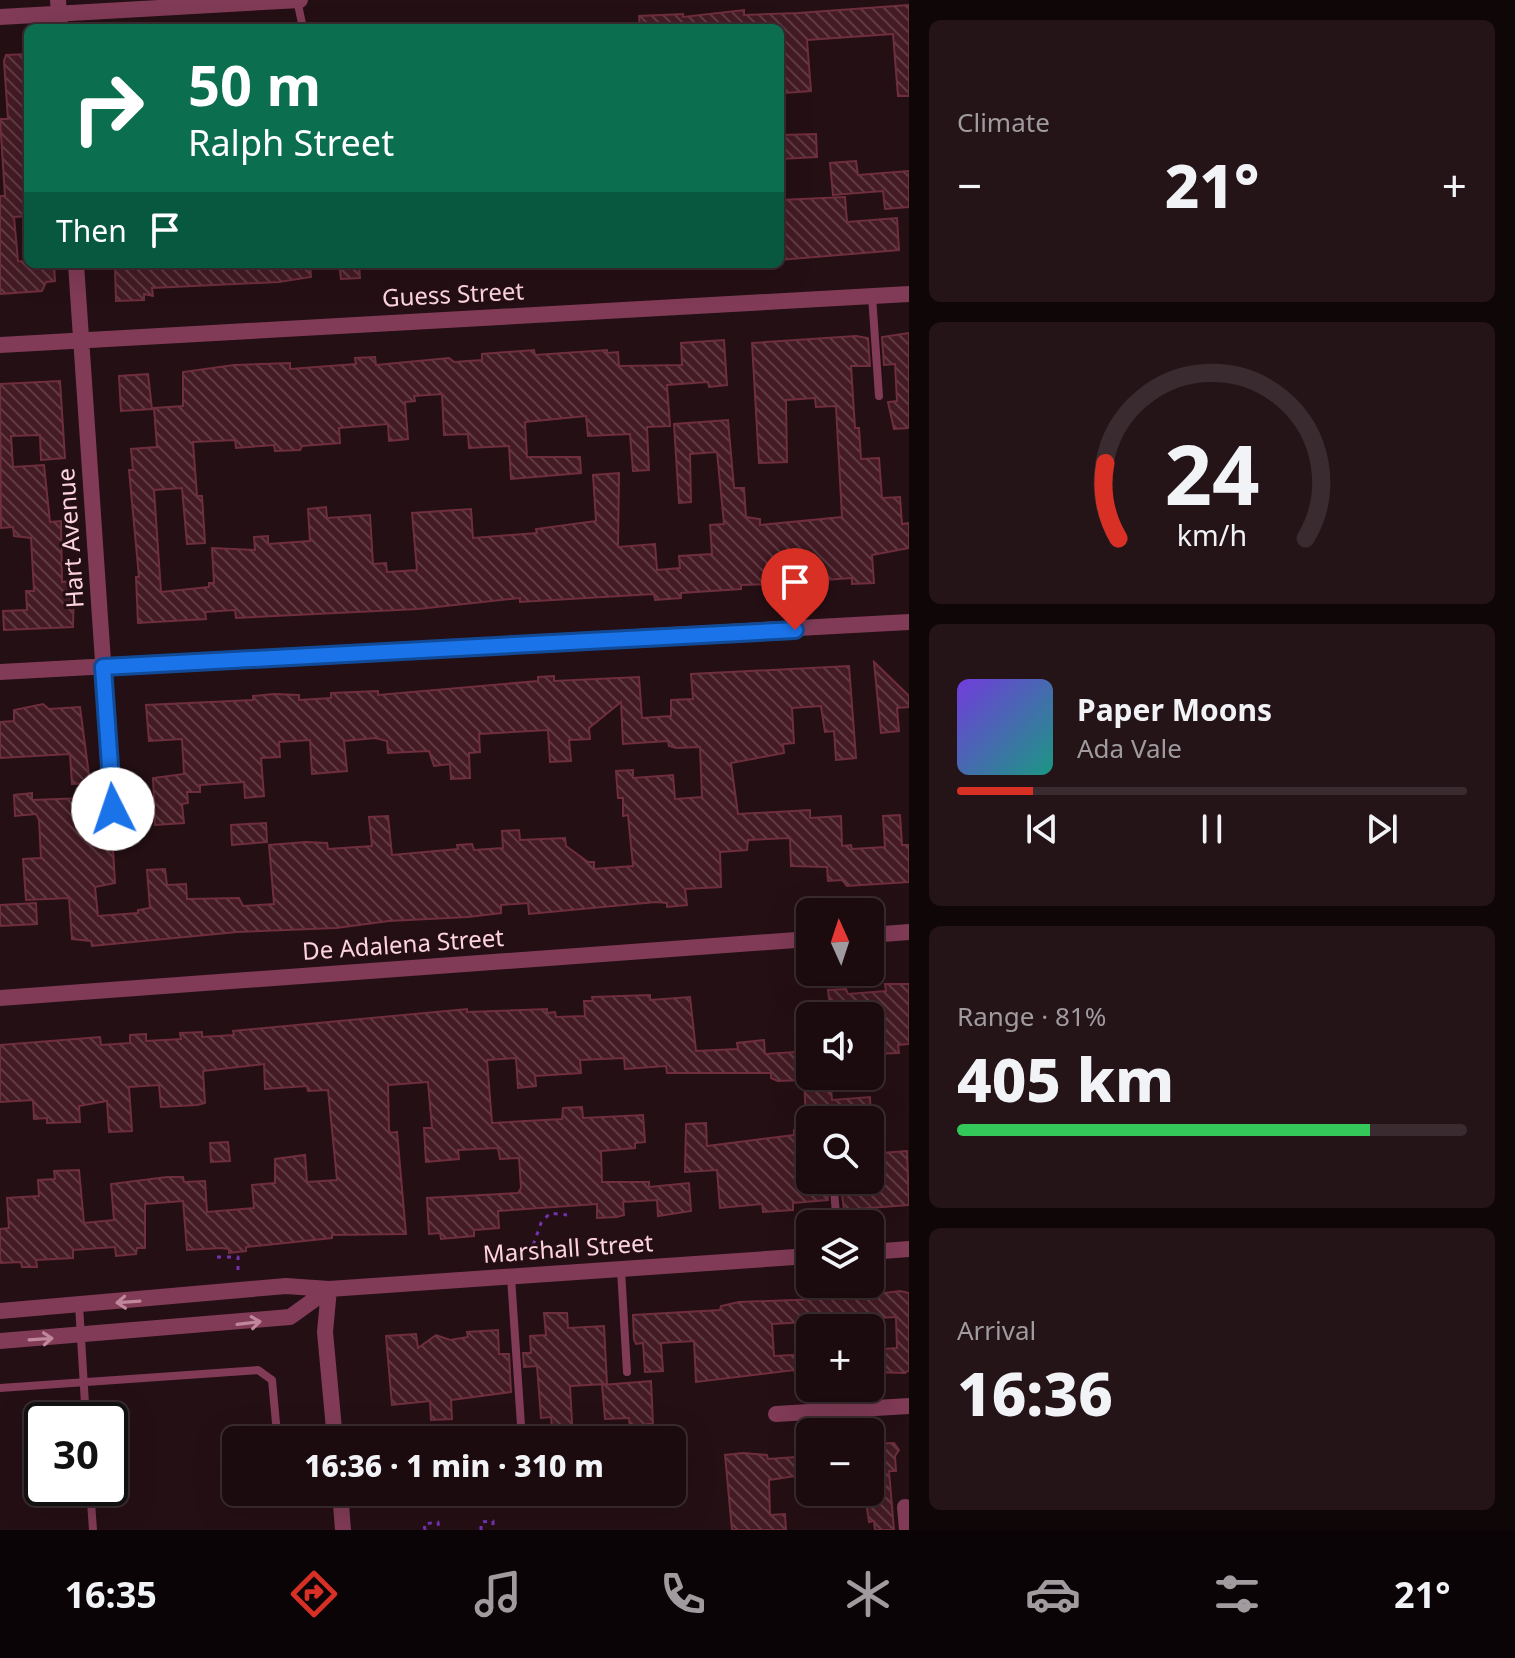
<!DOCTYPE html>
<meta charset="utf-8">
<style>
body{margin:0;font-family:"Noto Sans",sans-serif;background:#241418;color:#f1f3f6;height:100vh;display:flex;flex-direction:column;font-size:30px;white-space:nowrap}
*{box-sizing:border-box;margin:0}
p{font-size:26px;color:#a09b9e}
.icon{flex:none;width:44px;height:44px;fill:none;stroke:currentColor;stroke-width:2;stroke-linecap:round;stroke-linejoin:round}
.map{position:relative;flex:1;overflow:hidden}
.side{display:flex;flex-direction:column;gap:20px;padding:20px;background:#0f0608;width:606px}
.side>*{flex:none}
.top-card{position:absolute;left:24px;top:24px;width:760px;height:244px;border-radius:12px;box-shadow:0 8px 32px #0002,0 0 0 2px #392b2f;background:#0b6e4f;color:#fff;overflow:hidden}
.needle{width:52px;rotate:357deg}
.tools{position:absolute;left:796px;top:898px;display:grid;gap:16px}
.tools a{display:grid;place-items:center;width:88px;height:88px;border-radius:12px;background:#1b0b0f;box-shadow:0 8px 32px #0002,0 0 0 2px #392b2f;font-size:40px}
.speed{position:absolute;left:24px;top:1402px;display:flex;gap:16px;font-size:40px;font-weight:700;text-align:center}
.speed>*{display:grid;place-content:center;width:104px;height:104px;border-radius:50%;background:#1b0b0f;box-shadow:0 8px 32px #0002,0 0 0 2px #392b2f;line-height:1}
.speed .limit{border:4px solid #111;border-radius:12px;background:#fff;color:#111}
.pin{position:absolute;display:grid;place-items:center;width:68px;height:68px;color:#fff;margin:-82px -34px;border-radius:50% 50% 50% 0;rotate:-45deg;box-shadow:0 0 8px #0007}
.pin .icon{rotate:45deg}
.me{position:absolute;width:88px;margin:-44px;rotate:356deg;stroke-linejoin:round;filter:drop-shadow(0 0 6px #0008)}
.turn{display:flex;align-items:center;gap:28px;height:168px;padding:0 32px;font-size:36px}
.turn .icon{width:104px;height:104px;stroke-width:2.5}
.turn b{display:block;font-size:56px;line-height:68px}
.then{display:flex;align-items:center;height:76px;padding:0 32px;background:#0003;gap:16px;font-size:30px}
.big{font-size:60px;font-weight:800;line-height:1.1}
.side .tile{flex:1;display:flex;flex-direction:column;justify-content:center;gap:12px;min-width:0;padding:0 28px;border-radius:12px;background:#241418}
.side .dial{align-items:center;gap:0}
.dial svg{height:208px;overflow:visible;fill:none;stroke:#392b2f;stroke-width:7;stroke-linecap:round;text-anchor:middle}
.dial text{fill:#f1f3f6;stroke:none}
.song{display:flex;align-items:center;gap:24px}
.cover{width:96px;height:96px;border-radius:12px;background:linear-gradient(135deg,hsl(260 70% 55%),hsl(170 70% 35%))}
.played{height:8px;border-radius:4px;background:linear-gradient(90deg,#d93025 15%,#392b2f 15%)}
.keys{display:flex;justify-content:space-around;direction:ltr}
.heat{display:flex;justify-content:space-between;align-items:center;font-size:44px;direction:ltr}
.charge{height:12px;border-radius:6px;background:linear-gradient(90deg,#34c759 81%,#392b2f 0)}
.trip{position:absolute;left:222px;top:1426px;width:464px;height:80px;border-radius:12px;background:#1b0b0f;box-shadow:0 8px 32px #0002,0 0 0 2px #392b2f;font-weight:800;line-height:80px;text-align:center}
.tab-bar{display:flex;height:128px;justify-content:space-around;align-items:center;background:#0b0406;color:#a09b9e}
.tab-bar .icon{width:56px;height:56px}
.tab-bar .selected{color:#d93025}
.tab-bar b{font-size:36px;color:#f1f3f6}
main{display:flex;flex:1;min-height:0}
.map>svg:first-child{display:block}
</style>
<main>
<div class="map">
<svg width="909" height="1530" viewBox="0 0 909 1530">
<defs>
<pattern id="building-back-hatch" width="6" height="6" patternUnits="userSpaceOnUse" patternTransform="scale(2)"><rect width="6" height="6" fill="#441b24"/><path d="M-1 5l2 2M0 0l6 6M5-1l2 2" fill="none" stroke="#603b44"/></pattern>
</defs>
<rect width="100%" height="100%" fill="#240f14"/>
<path fill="url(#building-back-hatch)" stroke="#6f2e3d" stroke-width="2" d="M909,5V96H898L893,34L807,40L811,91L785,93V47L780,28H640L639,16L683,14V17L744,10V15L798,13Z
M27,54L28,216L14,217L18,261L54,264L55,281L46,282L42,291L0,294V196H5L0,119H8L4,61L6,55Z
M816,134L817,157L780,159V135Z
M856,161L858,175L909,171V207L885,209L883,191L833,195L830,163Z
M845,197L847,222L897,218L899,250L780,260V200Z
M142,264H310L311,277L279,282L152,288L153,296L144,294V300L116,301L115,268Z
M339,264H359L360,278L341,279Z
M909,333V428L894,429L888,402L897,401L895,364L884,365L882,337Z
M856,336L868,338L870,366H851L855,428H859L861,459L879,458L882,498L900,497L902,524L909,523V548L872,555L874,583L852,584V578L796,582L795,589L768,591V584L741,585V589L681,593V598L655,600L654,594L520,602V598L418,609L236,618L235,610L205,612L206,619L138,623L136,577H139L129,470H133L131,449L157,447L154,408L183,406V372L234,365L290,363V369L356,364L355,358L375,357L376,365L449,358L454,362L482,360V354L534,350L535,355L607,350V353L618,352L619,366L682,365L681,343L724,340L727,385L709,387L708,382L667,385L670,426L647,427L649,470L633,471L630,434L588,436L586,416L525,422L527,457H580L581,473L511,479L509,446L469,448L468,434L444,435L442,394L414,396L415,401L405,402L408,439L389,441L388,424L339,428L340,443L302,446L300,450L275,451L274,445L236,448L235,440L193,442L197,496H202L205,543L187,544L182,488L154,490L161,592L209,587V583H214L212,548L255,550L254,537L268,536V544L310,541L308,509L326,507L327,518L370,515L373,564L386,563L387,572L417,570L412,513L471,509L473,538L537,533L536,529L596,521L593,475L619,473L618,547L655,544L657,570L680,568L679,556L712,554L710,525L724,524L717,452L690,454L691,502L679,503L674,424L728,420L734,488H744L746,517L760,519V525L842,517L836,406L816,407L815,398L786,400L787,462L759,463L752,343Z
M148,374L152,409L121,411L119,376Z
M60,381L65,458L41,460L40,435L11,436L13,467L44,465L50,522L61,521L62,582L69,581L74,586L73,627L4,630L3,611L27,610L26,591H34L31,538L14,536L13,527L1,528L0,384Z
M874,662L909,696V707L897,708L899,731L881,733Z
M849,666L856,758L836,760L834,731L825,732L821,706L792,708L794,743L783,744L784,753L731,763L738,814L810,810V818L841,816L842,846L851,845L852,849L885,847L883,816L900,815L902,845H909V882L847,886L842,880L828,881L827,867L791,866L790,838L748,840L747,850L720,852L721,887L685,889L687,905L667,907V903L656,902L529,914L528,903L501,905V913L468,917L389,921L336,928L237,932L92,946L91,941L72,939L69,898L26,900L23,859L41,858L39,820L36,814L15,816L14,795L32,793V800L84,798L86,831L112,832L115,883L95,887L98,916L138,913V910L150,908L147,870L165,869L167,885L186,884L187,899L239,898L243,906L274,904L269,845L306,842L327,843L328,849L372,846L369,817L388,816L392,855L458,849L457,845L472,844L474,850L503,848L502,831L519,830L520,840L565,838L566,846L588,862H594V869L633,866L628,815L623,816V798H618L616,771L633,770V778L673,775L675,799L702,797L700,747L676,748L669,746L668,741L623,744L621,702L589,728L590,739L569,740L571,761L550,762L548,730L479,734L480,752L469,753L470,778L451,779L450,764L434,766L429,751L388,753L387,741L375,738L344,741L347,771L312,774L310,740L279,742L280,757L261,758L264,796L245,798L244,782L200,785V792H187L188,803L182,804L184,823L155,825L153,778L184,774L182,739L149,741L146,705L253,700V696L273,694L299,695V700L331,698V693L378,691V695L538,681V677L554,676V681L639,677L642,718L671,716V700L693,699L691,674Z
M43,704L49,709L80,707L90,783L72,784L70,754L0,758V722L14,721V710Z
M266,823L267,842L232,845L231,825Z
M36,903L37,924L0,926V905Z
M885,984H909V1044L898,1045L899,1053L870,1054V1016H831L828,990L846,989L848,994L886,991Z
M650,995V1000L690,997L696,1051L738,1049L737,1043L764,1040L765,1054L810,1051V1076H830L832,1100L870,1097L871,1120H852V1113L806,1118L804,1080L778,1081L771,1078V1073H667L666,1066L625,1069L624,1058L580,1060L581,1073L535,1076L536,1086L518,1088L516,1058L487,1060L492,1123L562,1119L563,1108L582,1107L583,1118L643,1115L645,1142L635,1143V1148L601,1151L602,1182H649V1187L689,1183L691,1211L658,1216L657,1200L623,1202L624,1215L617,1217L597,1218V1204L498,1211L499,1228L474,1230V1236L441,1239L440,1233L429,1234L427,1198L518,1193L521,1188L519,1158L500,1159L498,1148L458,1150L459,1159L426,1162L424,1128H432L428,1082L388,1085L389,1129L390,1133L397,1132L406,1234L332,1235V1238L246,1247V1251L229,1253V1249L221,1248L187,1250L183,1201L145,1204V1248H137L136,1254L116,1256L115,1247L73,1250V1258L36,1260L37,1267H22L21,1262L0,1263V1229L9,1228L7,1198L39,1196L38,1180L55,1179L54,1171L79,1170L84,1223L114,1220L111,1184L167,1177H183L184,1182L205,1181L207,1212L254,1208L252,1185L275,1183V1159L305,1155L307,1182L337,1180L328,1090L308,1091L307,1086L265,1089L264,1064L203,1071L205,1103L197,1105L161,1107L159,1085L129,1087L132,1131L109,1132L107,1101L79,1106L80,1122L47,1123V1118L34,1119L33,1100L0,1102V1045L100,1037L101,1045L130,1043V1035L146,1034V1041L181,1039L180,1033L202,1032V1037L234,1035L233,1031L467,1009V1012L547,1009V1013L555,1012L556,1017L585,1016L584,1001H593L592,997Z
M706,1123L707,1146L794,1135V1130L810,1129V1180H826L828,1200L793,1203V1210L763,1212L762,1204L720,1208L717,1170L685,1172L686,1124Z
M228,1142L230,1161L211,1162L210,1143Z
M907,1151L909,1205L844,1210L840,1180H882L881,1153Z
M900,1291L909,1293V1370L905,1373L870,1372V1350L897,1348L896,1317L772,1324L774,1356L810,1354V1376L796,1377L794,1370L696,1382L694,1341L661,1343L663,1371L645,1372L643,1343L636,1344L634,1339L633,1315L720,1310L721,1306L739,1302L846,1298Z
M544,1313H567L568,1328L604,1326L607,1384L570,1386L573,1440H553L551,1417L541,1418L537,1366L524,1367L523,1353H531L530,1336L546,1335Z
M498,1330L499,1354H509L511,1392L451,1400L452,1419L431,1420L430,1401L392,1405L386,1336L416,1334L418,1348L436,1335L450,1340L468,1337L467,1332Z
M651,1381L653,1424H647V1440H631L629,1418L605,1419L602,1385Z
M894,1443L899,1450L895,1456L896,1471H889L894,1530H875L874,1521L869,1522L865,1495L870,1494V1444Z
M743,1453L767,1455L768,1459L810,1456V1474L769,1480L770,1515L785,1514L786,1530H732L725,1455Z"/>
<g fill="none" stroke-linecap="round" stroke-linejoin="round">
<path stroke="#7432b2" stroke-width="3" stroke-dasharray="4 6" stroke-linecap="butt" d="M530,1254L541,1223L550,1213L567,1215
M217,1257H238V1273
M425,1530L424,1524L438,1522L439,1530
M481,1530V1522L493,1521V1530"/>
<path stroke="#813b56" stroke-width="8" d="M297,0L303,28
M872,296L879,396
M833,1180L837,1224
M621,1270L627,1372
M511,1277L522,1440
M79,1305L86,1420
M0,1388L258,1370L272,1380L277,1434L334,1431
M90,1488L93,1530"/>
<path stroke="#813b56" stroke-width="16" d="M58,0L60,28
M0,17L300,0
M76,264L113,809
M0,345L909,294
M0,672L909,622
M870,935L909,932
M0,998L810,939
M870,1252L909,1249
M776,1414L909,1406
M335,1440L325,1332L329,1289L810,1256
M340,1492L343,1530
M905,1507L907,1530"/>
<path stroke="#813b56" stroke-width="16" d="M0,1311L286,1286L329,1289
M0,1341L290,1317L329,1289"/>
</g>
<defs><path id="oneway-shaft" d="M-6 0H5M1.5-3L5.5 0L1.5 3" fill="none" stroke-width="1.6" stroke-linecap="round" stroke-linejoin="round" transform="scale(2)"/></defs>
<g stroke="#c0879b">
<use href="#oneway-shaft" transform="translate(128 1302) rotate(176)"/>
<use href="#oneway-shaft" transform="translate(249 1323) rotate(-7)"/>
<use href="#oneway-shaft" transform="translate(41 1339) rotate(-4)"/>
</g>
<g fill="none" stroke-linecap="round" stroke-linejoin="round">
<g stroke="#114b97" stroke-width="20">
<path id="route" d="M113,809L103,667L795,630"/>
</g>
<use href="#route" stroke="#1a73e8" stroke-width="14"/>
</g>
<g text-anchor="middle" stroke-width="6" stroke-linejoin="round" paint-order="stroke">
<g font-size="24" fill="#fed3e0" stroke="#240f14">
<text transform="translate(453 295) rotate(-3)" y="8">Guess Street</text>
<text transform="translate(71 538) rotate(-94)" y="8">Hart Avenue</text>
<text transform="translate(403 945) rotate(-4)" y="8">De Adalena Street</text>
<text transform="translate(568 1249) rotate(-4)" y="8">Marshall Street</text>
</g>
</g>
</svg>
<div class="tools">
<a><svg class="needle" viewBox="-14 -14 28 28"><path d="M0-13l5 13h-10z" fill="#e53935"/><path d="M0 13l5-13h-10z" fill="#a09b9e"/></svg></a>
<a><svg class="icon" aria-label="sound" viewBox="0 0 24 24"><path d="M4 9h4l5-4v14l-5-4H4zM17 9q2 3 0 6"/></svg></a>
<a><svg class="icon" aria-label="search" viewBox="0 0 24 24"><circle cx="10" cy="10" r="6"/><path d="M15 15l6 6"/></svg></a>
<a><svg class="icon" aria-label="layers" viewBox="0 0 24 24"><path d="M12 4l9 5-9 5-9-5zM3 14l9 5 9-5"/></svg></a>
<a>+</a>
<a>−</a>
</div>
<div class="speed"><div class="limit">30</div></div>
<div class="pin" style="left:795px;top:630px;background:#d93025"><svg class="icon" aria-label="arrive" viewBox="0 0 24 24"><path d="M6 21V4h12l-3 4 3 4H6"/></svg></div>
<svg class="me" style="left:113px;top:809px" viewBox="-20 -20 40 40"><circle r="19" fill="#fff"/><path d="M0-13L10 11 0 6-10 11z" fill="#1a73e8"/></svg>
<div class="trip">16:36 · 1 min · 310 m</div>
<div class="top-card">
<div class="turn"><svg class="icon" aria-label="right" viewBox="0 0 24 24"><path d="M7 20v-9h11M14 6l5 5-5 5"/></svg><div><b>50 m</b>Ralph Street</div></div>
<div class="then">Then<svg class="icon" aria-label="arrive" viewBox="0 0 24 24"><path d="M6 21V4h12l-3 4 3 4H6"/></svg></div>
</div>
</div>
<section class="side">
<div class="tile"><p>Climate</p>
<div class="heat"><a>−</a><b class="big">21°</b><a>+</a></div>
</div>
<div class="tile dial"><svg viewBox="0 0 100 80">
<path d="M14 69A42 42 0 1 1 86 69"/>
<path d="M14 69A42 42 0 0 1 9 40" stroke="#d93025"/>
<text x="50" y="56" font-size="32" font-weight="700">24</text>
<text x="50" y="72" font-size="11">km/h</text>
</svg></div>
<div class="tile">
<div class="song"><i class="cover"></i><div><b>Paper Moons</b><p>Ada Vale</p></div></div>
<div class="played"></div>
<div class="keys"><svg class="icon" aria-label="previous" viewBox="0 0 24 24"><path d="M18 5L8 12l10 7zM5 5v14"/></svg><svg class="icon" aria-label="pause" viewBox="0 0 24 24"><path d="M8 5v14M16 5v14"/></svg><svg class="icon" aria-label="next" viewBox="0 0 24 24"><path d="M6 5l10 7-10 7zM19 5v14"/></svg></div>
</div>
<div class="tile"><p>Range · 81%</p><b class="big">405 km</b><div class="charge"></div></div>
<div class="tile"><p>Arrival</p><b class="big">16:36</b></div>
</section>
</main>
<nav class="tab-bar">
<b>16:35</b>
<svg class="icon selected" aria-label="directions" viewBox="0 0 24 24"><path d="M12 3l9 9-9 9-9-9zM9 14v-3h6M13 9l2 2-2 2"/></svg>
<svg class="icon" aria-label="music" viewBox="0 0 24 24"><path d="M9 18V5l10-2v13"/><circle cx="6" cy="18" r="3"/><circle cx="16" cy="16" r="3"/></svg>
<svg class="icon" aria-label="phone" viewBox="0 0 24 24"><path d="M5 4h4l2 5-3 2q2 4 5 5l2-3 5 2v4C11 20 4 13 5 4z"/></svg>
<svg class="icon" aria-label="climate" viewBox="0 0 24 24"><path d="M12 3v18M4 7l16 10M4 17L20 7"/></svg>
<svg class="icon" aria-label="car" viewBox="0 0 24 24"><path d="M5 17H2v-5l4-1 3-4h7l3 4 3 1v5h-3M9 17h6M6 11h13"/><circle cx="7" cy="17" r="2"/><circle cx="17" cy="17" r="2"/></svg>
<svg class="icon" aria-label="filters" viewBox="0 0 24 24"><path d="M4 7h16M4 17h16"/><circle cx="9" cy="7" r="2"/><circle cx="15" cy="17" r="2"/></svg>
<b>21°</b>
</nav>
